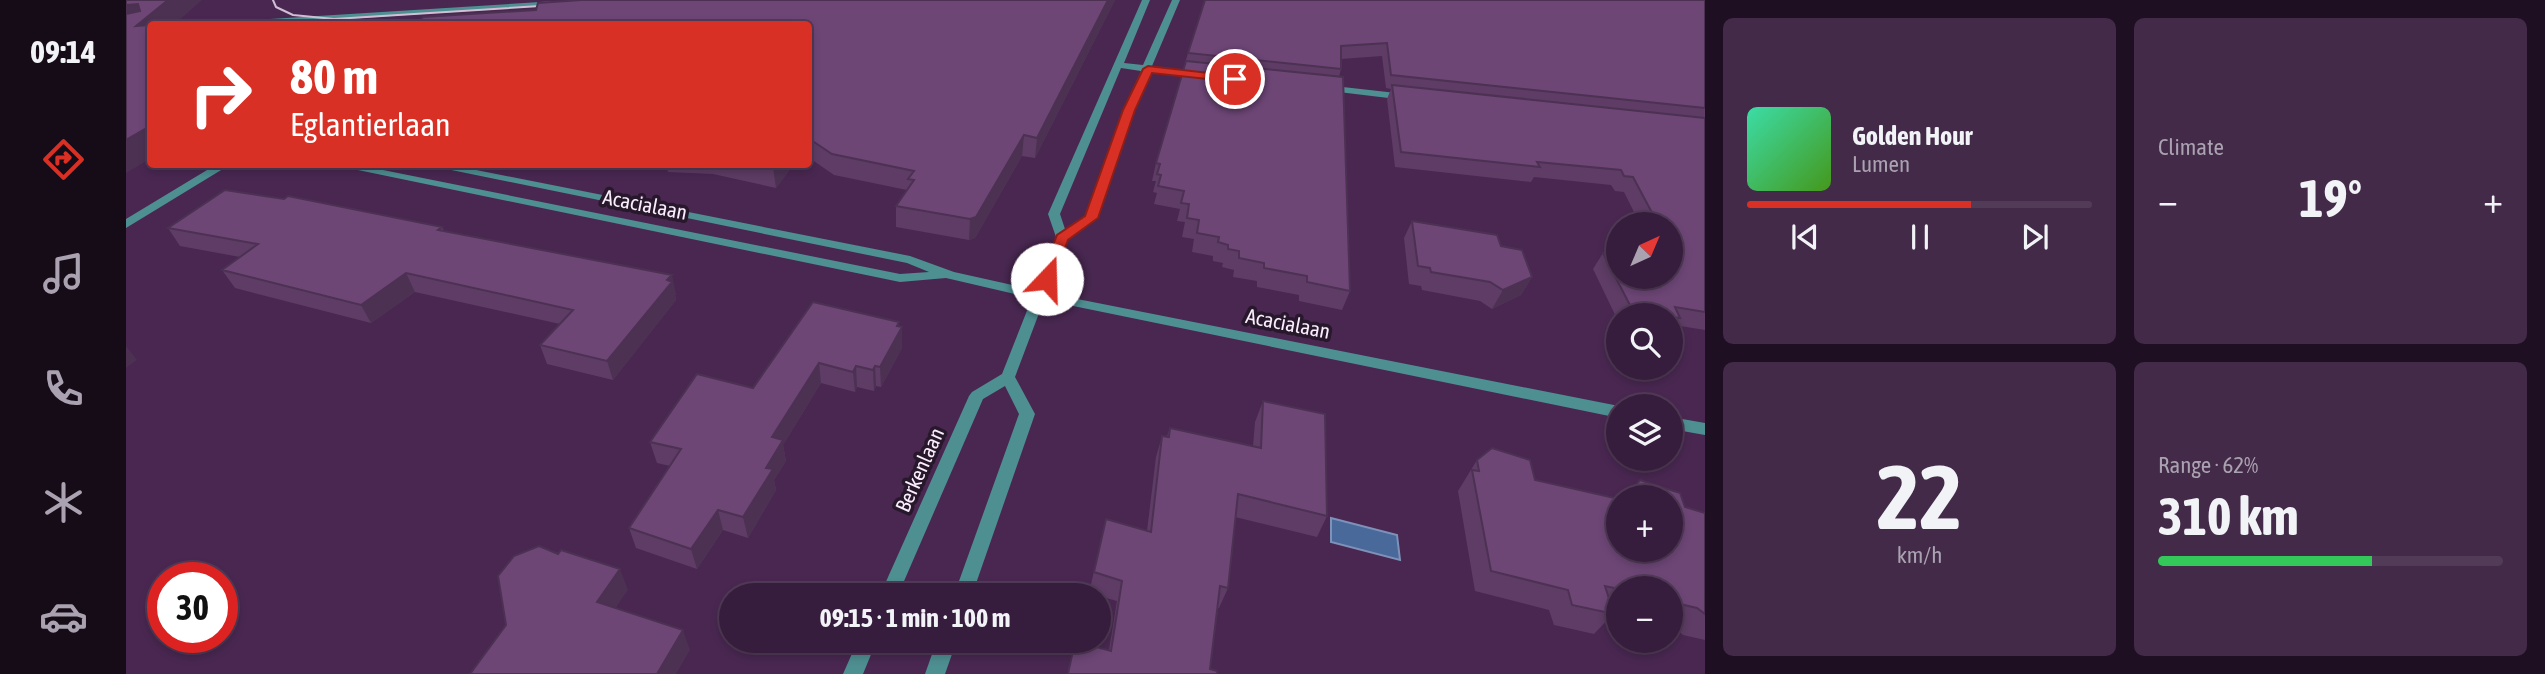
<!DOCTYPE html>
<meta charset="utf-8">
<style>
body{margin:0;font-family:"Asap Condensed",sans-serif;background:#422a48;color:#f1f3f6;height:100vh;display:flex;flex-direction:column;font-size:26px;white-space:nowrap}
*{box-sizing:border-box;margin:0}
p{font-size:23px;color:#aaa2b0}
.icon{flex:none;width:38px;height:38px;fill:none;stroke:currentColor;stroke-width:2;stroke-linecap:round;stroke-linejoin:round}
.map{position:relative;flex:1;overflow:hidden}
.sheet{display:flex;flex-direction:column;gap:18px;padding:18px;background:#1e1022;width:840px}
.sheet>*{flex:none}
.guide{position:absolute;left:21px;top:21px;width:665px;height:147px;border-radius:7px;box-shadow:0 4px 10px #0003,0 0 0 2px #513b57;background:#d93025;color:#fff;overflow:hidden}
.needle{width:46px;rotate:44deg}
.controls{position:absolute;left:1480px;top:212px;display:grid;gap:14px}
.controls a{display:grid;place-items:center;width:77px;height:77px;border-radius:50%;background:#371d3d;box-shadow:0 4px 10px #0003,0 0 0 2px #513b57;font-size:35px}
.speed{position:absolute;left:21px;top:562px;display:flex;gap:14px;font-size:35px;font-weight:700;text-align:center}
.speed>*{display:grid;place-content:center;width:91px;height:91px;border-radius:50%;background:#371d3d;box-shadow:0 4px 10px #0003,0 0 0 2px #513b57;line-height:1}
.speed .limit{border:10px solid #d22;background:#fff;color:#111}
.pin{position:absolute;display:grid;place-items:center;width:60px;height:60px;color:#fff;margin:-30px;border:4px solid #fff;border-radius:50%;box-shadow:0 2px 7px #0007}
.me{position:absolute;width:77px;margin:-38px;rotate:21deg;stroke-linejoin:round;filter:drop-shadow(0 0 5px #0008)}
.turn{display:flex;align-items:center;gap:24px;height:147px;padding:0 28px;font-size:32px}
.turn .icon{width:91px;height:91px;stroke-width:2.5}
.turn b{display:block;font-size:49px;line-height:60px}
.big{font-size:52px;font-weight:700;line-height:1.1}
.sheet .card{flex:1;display:flex;flex-direction:column;justify-content:center;gap:10px;min-width:0;padding:0 24px;border-radius:10px;background:#422a48}
.sheet .dial{align-items:center;gap:0}
.dial b{font-size:91px;line-height:1}
.song{display:flex;align-items:center;gap:21px}
.cover{width:84px;height:84px;border-radius:10px;background:linear-gradient(135deg,hsl(160 70% 55%),hsl(100 70% 35%))}
.played{height:7px;border-radius:4px;background:linear-gradient(90deg,#d93025 65%,#513b57 65%)}
.keys{display:flex;justify-content:space-around;direction:ltr}
.heat{display:flex;justify-content:space-between;align-items:center;font-size:38px;direction:ltr}
.charge{height:10px;border-radius:5px;background:linear-gradient(90deg,#34c759 62%,#513b57 0)}
.sheet .tiles{flex:1;display:grid;gap:18px;grid-template-columns:repeat(2,1fr)}
.trip{position:absolute;left:593px;top:583px;width:392px;height:70px;border-radius:35px;background:#371d3d;box-shadow:0 4px 10px #0003,0 0 0 2px #513b57;font-weight:700;line-height:70px;text-align:center}
main{display:flex;flex:1;min-height:0}
.dock{display:flex;flex-direction:column;width:126px;justify-content:space-around;align-items:center;background:#160c18;color:#aaa2b0}
.dock .icon{width:49px;height:49px}
.dock .selected{color:#d93025}
.dock b{font-size:32px;color:#f1f3f6}
.map>svg:first-child{display:block}
</style>
<main>
<nav class="dock">
<b>09:14</b>
<svg class="icon selected" aria-label="directions" viewBox="0 0 24 24"><path d="M12 3l9 9-9 9-9-9zM9 14v-3h6M13 9l2 2-2 2"/></svg>
<svg class="icon" aria-label="music" viewBox="0 0 24 24"><path d="M9 18V5l10-2v13"/><circle cx="6" cy="18" r="3"/><circle cx="16" cy="16" r="3"/></svg>
<svg class="icon" aria-label="phone" viewBox="0 0 24 24"><path d="M5 4h4l2 5-3 2q2 4 5 5l2-3 5 2v4C11 20 4 13 5 4z"/></svg>
<svg class="icon" aria-label="climate" viewBox="0 0 24 24"><path d="M12 3v18M4 7l16 10M4 17L20 7"/></svg>
<svg class="icon" aria-label="car" viewBox="0 0 24 24"><path d="M5 17H2v-5l4-1 3-4h7l3 4 3 1v5h-3M9 17h6M6 11h13"/><circle cx="7" cy="17" r="2"/><circle cx="17" cy="17" r="2"/></svg>
</nav>
<div class="map">
<svg width="1579" height="674" viewBox="0 0 1579 674">
<rect width="100%" height="100%" fill="#492751"/>
<path fill="#49699b" stroke="#7e91b8" stroke-width="2" d="M1205,518L1271,535L1274,560L1205,542Z"/>
<g fill="none" stroke-linecap="round" stroke-linejoin="round">
<path fill="#4e8f92" fill-rule="evenodd" d="M1016,0H1024L998,63L1017,65L1046,0H1054L1026,66L1074,72L1079,75L1074,78L1024,72L1008,110L971,218L941,239L921,293L1493,406V418L918,300L889,377L909,414L846,595H828L893,414L879,386L857,399L772,595H754L843,396L846,392L876,374L906,298L820,278L774,282L203,164H227L774,274L803,272L781,263L296,164H320L784,256L828,272L909,290L930,237L922,214ZM995,68L1015,71L998,110L960,216L939,229L934,214Z
M430,1L434,3L433,5L145,24H110L114,21Z
M1199,85L1279,94L1284,97L1279,100L1196,90V86Z
M91,164H105L0,228V219Z
M1545,417L1579,423V435L1545,429Z
M732,640H751L737,674H717Z
M811,640H831L819,674H799Z"/>
<path stroke="#d0bfd5" stroke-width="2" d="M147,0L150,7L167,15L208,19L430,5"/>
</g>
<path fill="#5e3c65" d="M455,0H989L909,158L896,156L849,238L843,240L770,227V206L781,190L708,175L682,157V24L410,10Z
M1579,0V330L1548,325L1545,329V315H1493V323L1467,269L1477,253L1545,276V224H1514L1498,192L1489,191L1485,185L1408,177L1405,182L1269,167L1261,99L1265,89L1260,88L1256,56L1215,59V69L1213,77L1224,291L1216,310L1173,301V295L1131,287V281L1107,277L1108,270L1096,267L1097,263L1087,261V256L1066,252L1068,239L1056,237L1059,222L1051,221L1054,209L1028,204L1031,193L1027,192L1030,181H1026L1030,163L1062,53Z
M540,164H668L650,188L587,174L542,172Z
M1286,221L1375,246L1406,277L1395,295L1366,309L1354,301L1296,290L1295,286L1283,284L1278,238Z
M316,227L318,231L550,294L549,295L550,300L487,380L421,364L414,345L434,324L289,292L245,323L109,288L96,270L114,257L54,246L42,228Z
M773,327L776,348L755,387L750,386L748,391L731,387L729,392L695,383L657,445L660,461L648,480L650,490L622,538L597,530L571,569L510,548L503,528L544,466L531,463L524,442L627,388Z
M1137,401L1201,516L1191,537L1109,517L1102,588L1093,608H1092L1084,669L1091,674H942L949,641L983,650L991,601L973,596V595L963,593L980,519L1021,531L1030,457L1036,436H1041L1044,428L1127,446L1129,422Z
M1366,448L1404,460L1409,480L1493,499V550H1545V497H1499L1514,480L1554,493L1559,507L1579,513V640L1557,635L1549,628L1545,627V588H1493V614L1488,613L1468,634L1428,625L1423,610L1349,591L1332,491L1351,460Z"/>
<path fill="#4c3153" d="M42,0H76L49,24H24V46L0,27V5Z
M982,0H989L909,158L911,138Z
M24,126V159L0,173V140Z
M898,135L896,156L849,238L843,240L844,219Z
M649,164H668L650,188L647,167Z
M280,273L289,292L245,323L235,305Z
M546,275L550,294L549,295L550,300L487,380L481,361Z
M1406,277L1395,295L1366,309L1377,290Z
M773,322V332L776,327V348L755,387L754,367Z
M0,346L11,360L0,368Z
M693,363L695,383L657,445L660,461L648,480L650,490L622,538L617,517L640,468L646,437Z
M730,366L731,387L729,392L727,372Z
M749,366L750,386L748,391L747,370Z
M592,510L597,530L571,569L565,549Z
M494,569L502,590L480,622L471,602Z
M557,630L564,650L550,674H531Z"/>
<path fill="#6d4676" stroke="#4c3153" stroke-width="2" d="M0,0H42L10,26L24,25V126L0,140V14L14,11L12,4L0,5Z
M455,0H982L911,138L898,135L850,217L844,219L770,206L788,180L782,179L788,171L706,154L682,138V24H292L297,17L410,10L412,3Z
M1079,0H1579V108L1265,75L1261,43L1215,46V69L1062,53Z
M1060,61L1217,77L1224,291L1181,282V276L1138,268V263L1113,258V251L1102,249V245L1092,242L1093,237L1071,233L1073,220L1061,218L1063,204L1055,203L1058,191L1032,186L1035,175L1031,174L1034,164L1030,163Z
M1266,85L1579,118V312L1549,307L1554,318L1545,317V315H1536L1506,309L1477,253L1493,256V276H1545V264L1554,265L1545,248V224H1532L1507,177L1498,176L1495,170L1411,162L1414,167L1275,152Z
M634,164H649L647,167Z
M99,190L158,199L162,196L316,227L312,230L546,275L541,280L546,282L481,361L414,345L447,310L280,273L235,305L96,270L132,244L42,228Z
M1286,221L1371,235L1375,246L1396,250L1406,277L1377,290L1364,282L1305,272L1304,268L1292,266Z
M687,302L773,322L771,326L776,327L754,367L749,366L747,370L730,366L727,372L693,363L646,437L657,440L640,468L647,469L617,517L592,510L565,549L503,528L555,449L524,442L571,374L627,388Z
M1137,401L1199,414L1201,516L1112,494L1102,588L1094,586L1084,669L1091,671V674H942L949,641L985,651L996,581L968,572L980,519L1025,532L1036,436L1043,437L1044,428L1135,448Z
M1366,448L1404,460L1409,480L1493,499V550H1545V497H1501L1514,480L1554,493L1559,507L1579,513V614L1571,608L1545,602V588H1493V589L1479,586L1488,614L1446,605L1442,590L1365,571L1346,470L1353,471L1351,460Z
M413,546L432,554L435,550L494,569L471,602L557,630L531,674H344L380,625L372,576L388,556Z"/>
<path fill="#d93025" stroke="#8d1f18" stroke-width="2" d="M1022,66L1109,76L1115,79L1109,82L1026,73L1009,110L972,218L942,240L926,283H916L913,279L931,235L959,216L997,110L1017,69Z"/>
<g text-anchor="middle" stroke-width="7" stroke-linejoin="round" paint-order="stroke">
<g font-size="21" fill="#faeefd" stroke="#27182b">
<text transform="translate(519 205) rotate(11)" y="7">Acacialaan</text>
<text transform="translate(1162 324) rotate(11)" y="7">Acacialaan</text>
<text transform="translate(794 470) rotate(-66)" y="7">Berkenlaan</text>
</g>
</g>
</svg>
<div class="controls">
<a><svg class="needle" viewBox="-14 -14 28 28"><path d="M0-13l5 13h-10z" fill="#e53935"/><path d="M0 13l5-13h-10z" fill="#aaa2b0"/></svg></a>
<a><svg class="icon" aria-label="search" viewBox="0 0 24 24"><circle cx="10" cy="10" r="6"/><path d="M15 15l6 6"/></svg></a>
<a><svg class="icon" aria-label="layers" viewBox="0 0 24 24"><path d="M12 4l9 5-9 5-9-5zM3 14l9 5 9-5"/></svg></a>
<a>+</a>
<a>−</a>
</div>
<div class="speed"><div class="limit">30</div></div>
<div class="pin" style="left:1109px;top:79px;background:#d93025"><svg class="icon" aria-label="arrive" viewBox="0 0 24 24"><path d="M6 21V4h12l-3 4 3 4H6"/></svg></div>
<svg class="me" style="left:921px;top:279px" viewBox="-20 -20 40 40"><circle r="19" fill="#fff"/><path d="M0-13L10 11 0 6-10 11z" fill="#d93025"/></svg>
<div class="trip">09:15 · 1 min · 100 m</div>
<div class="guide">
<div class="turn"><svg class="icon" aria-label="right" viewBox="0 0 24 24"><path d="M7 20v-9h11M14 6l5 5-5 5"/></svg><div><b>80 m</b>Eglantierlaan</div></div>
</div>
</div>
<section class="sheet">
<div class="tiles">
<div class="card">
<div class="song"><i class="cover"></i><div><b>Golden Hour</b><p>Lumen</p></div></div>
<div class="played"></div>
<div class="keys"><svg class="icon" aria-label="previous" viewBox="0 0 24 24"><path d="M18 5L8 12l10 7zM5 5v14"/></svg><svg class="icon" aria-label="pause" viewBox="0 0 24 24"><path d="M8 5v14M16 5v14"/></svg><svg class="icon" aria-label="next" viewBox="0 0 24 24"><path d="M6 5l10 7-10 7zM19 5v14"/></svg></div>
</div>
<div class="card"><p>Climate</p>
<div class="heat"><a>−</a><b class="big">19°</b><a>+</a></div>
</div>
<div class="card dial"><b>22</b><p>km/h</p></div>
<div class="card"><p>Range · 62%</p><b class="big">310 km</b><div class="charge"></div></div>
</div>
</section>
</main>
